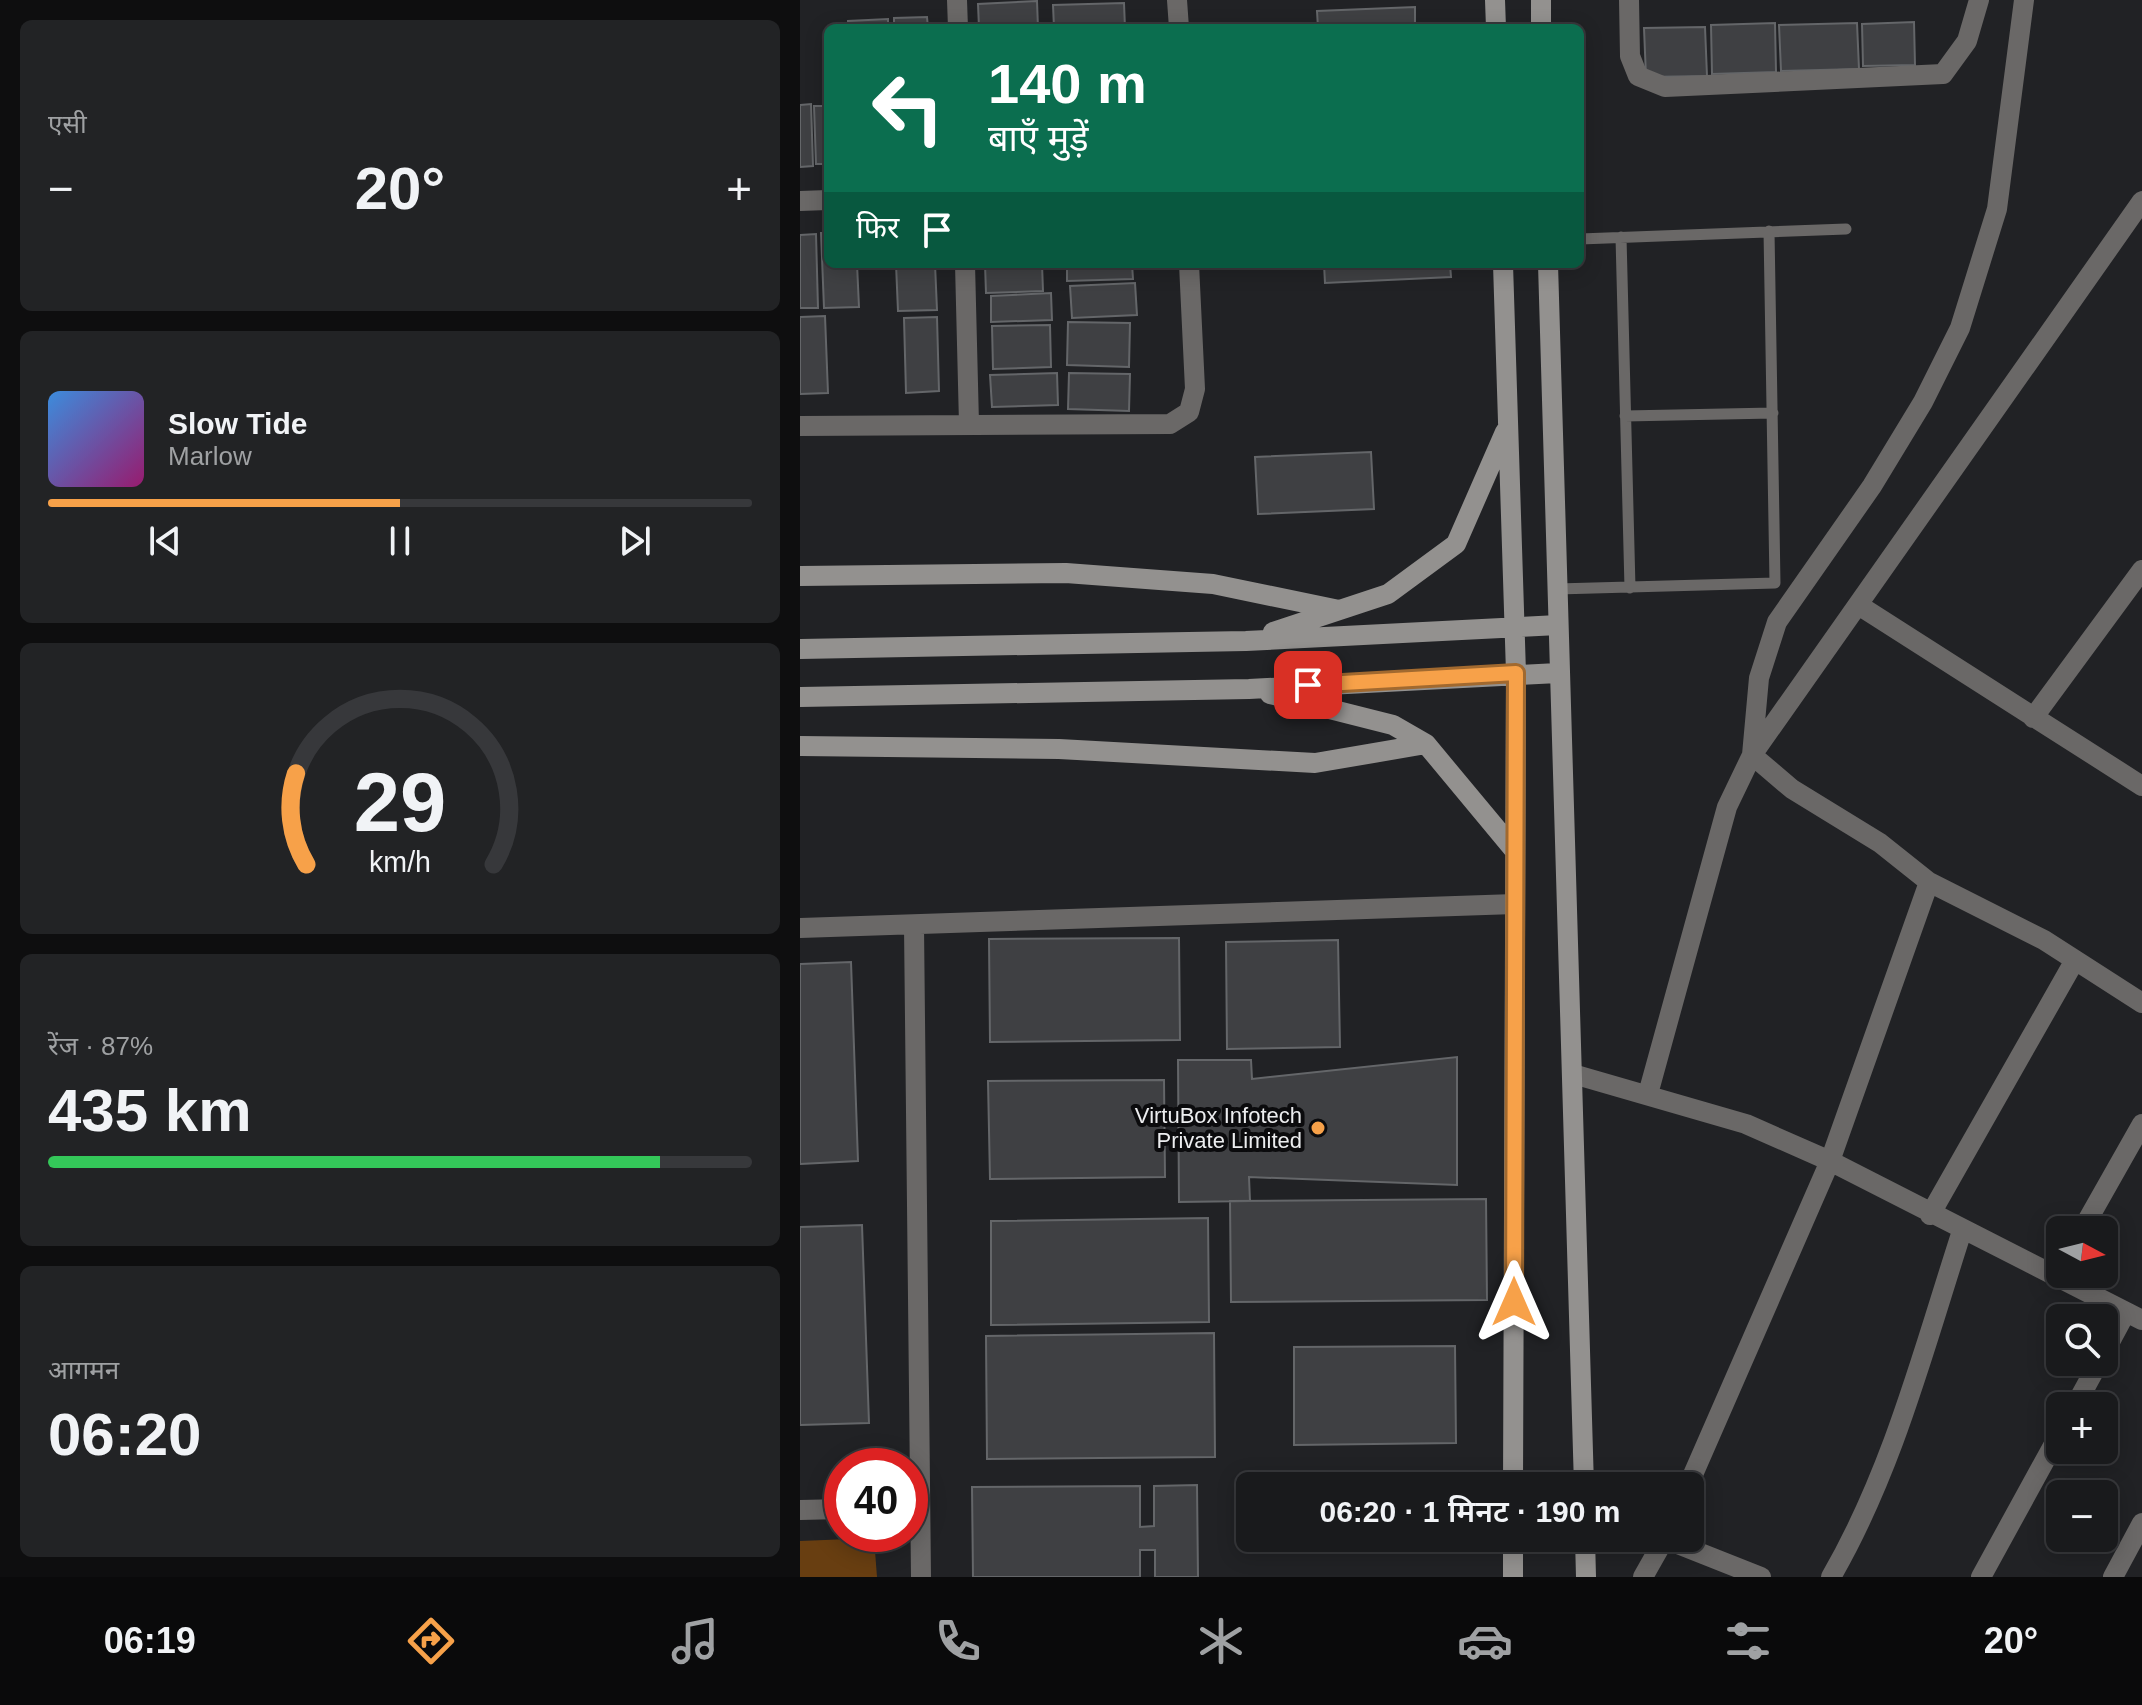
<!DOCTYPE html>
<html lang="hi">
<meta charset="utf-8">
<style>
body{margin:0;font-family:Helvetica,"Noto Sans Devanagari",sans-serif;background:#222325;color:#f1f3f6;height:100vh;display:flex;flex-direction:column;font-size:30px;white-space:nowrap}
*{box-sizing:border-box;margin:0}
p{font-size:26px;color:#9fa1a3}
.icon{flex:none;width:44px;height:44px;fill:none;stroke:currentColor;stroke-width:2;stroke-linecap:round;stroke-linejoin:round}
.map{position:relative;flex:1;overflow:hidden}
.drawer{display:flex;flex-direction:column;gap:20px;padding:20px;background:#0e0e0f;width:800px}
.drawer>*{flex:none}
.top-card{position:absolute;left:24px;top:24px;width:760px;height:244px;border-radius:12px;box-shadow:0 4px 20px #0003,0 0 0 2px #37383b;background:#0b6e4f;color:#fff;overflow:hidden}
.needle{width:52px;rotate:97deg}
.fabs{position:absolute;left:1246px;top:1216px;display:grid;gap:16px}
.fabs a{display:grid;place-items:center;width:72px;height:72px;border-radius:12px;background:#191a1c;box-shadow:0 4px 20px #0003,0 0 0 2px #37383b;font-size:40px}
.speed{position:absolute;left:24px;top:1448px;display:flex;gap:16px;font-size:40px;font-weight:700;text-align:center}
.speed>*{display:grid;place-content:center;width:104px;height:104px;border-radius:50%;background:#191a1c;box-shadow:0 4px 20px #0003,0 0 0 2px #37383b;line-height:1}
.speed .limit{border:12px solid #d22;background:#fff;color:#111}
.pin{position:absolute;display:grid;place-items:center;width:68px;height:68px;color:#fff;margin:-34px;border-radius:16px;box-shadow:0 4px 12px #0006}
.me{position:absolute;width:88px;margin:-44px;rotate:0deg;stroke-linejoin:round;filter:drop-shadow(0 0 6px #0008)}
.turn{display:flex;align-items:center;gap:28px;height:168px;padding:0 32px;font-size:36px}
.turn .icon{width:104px;height:104px;stroke-width:2.5}
.turn b{display:block;font-size:56px;line-height:68px}
.then{display:flex;align-items:center;height:76px;padding:0 32px;background:#0003;gap:16px;font-size:30px}
.big{font-size:60px;font-weight:600;line-height:1.1}
.drawer .widget{flex:1;display:flex;flex-direction:column;justify-content:center;gap:12px;min-width:0;padding:0 28px;border-radius:12px;background:#222325}
.drawer .dial{align-items:center;gap:0}
.dial svg{height:208px;overflow:visible;fill:none;stroke:#37383b;stroke-width:7;stroke-linecap:round;text-anchor:middle}
.dial text{fill:#f1f3f6;stroke:none}
.song{display:flex;align-items:center;gap:24px}
.cover{width:96px;height:96px;border-radius:12px;background:linear-gradient(135deg,hsl(210 70% 55%),hsl(320 70% 35%))}
.played{height:8px;border-radius:4px;background:linear-gradient(90deg,#f7a149 50%,#37383b 50%)}
.keys{display:flex;justify-content:space-around;direction:ltr}
.heat{display:flex;justify-content:space-between;align-items:center;font-size:44px;direction:ltr}
.charge{height:12px;border-radius:6px;background:linear-gradient(90deg,#34c759 87%,#37383b 0)}
.trip{position:absolute;left:436px;top:1472px;width:468px;height:80px;border-radius:12px;background:#191a1c;box-shadow:0 4px 20px #0003,0 0 0 2px #37383b;font-weight:600;line-height:80px;text-align:center}
.tab-bar{display:flex;height:128px;justify-content:space-around;align-items:center;background:#0a0a0b;color:#9fa1a3}
.tab-bar .icon{width:56px;height:56px}
.tab-bar .current{color:#f7a149}
.tab-bar b{font-size:36px;color:#f1f3f6}
main{display:flex;flex:1;min-height:0}
.map>svg:first-child{display:block}
</style>
<main>
<section class="drawer">
<div class="widget"><p>एसी</p>
<div class="heat"><a>−</a><b class="big">20°</b><a>+</a></div>
</div>
<div class="widget">
<div class="song"><i class="cover"></i><div><b>Slow Tide</b><p>Marlow</p></div></div>
<div class="played"></div>
<div class="keys"><svg class="icon" aria-label="previous" viewBox="0 0 24 24"><path d="M18 5L8 12l10 7zM5 5v14"/></svg><svg class="icon" aria-label="pause" viewBox="0 0 24 24"><path d="M8 5v14M16 5v14"/></svg><svg class="icon" aria-label="next" viewBox="0 0 24 24"><path d="M6 5l10 7-10 7zM19 5v14"/></svg></div>
</div>
<div class="widget dial"><svg viewBox="0 0 100 80">
<path d="M14 69A42 42 0 1 1 86 69"/>
<path d="M14 69A42 42 0 0 1 10 34" stroke="#f7a149"/>
<text x="50" y="56" font-size="32" font-weight="700">29</text>
<text x="50" y="72" font-size="11">km/h</text>
</svg></div>
<div class="widget"><p>रेंज · 87%</p><b class="big">435 km</b><div class="charge"></div></div>
<div class="widget"><p>आगमन</p><b class="big">06:20</b></div>
</section>
<div class="map">
<svg width="1342" height="1577" viewBox="0 0 1342 1577">
<rect width="100%" height="100%" fill="#212225"/>
<path fill="#683e11" d="M74,1538L77,1577H0V1541Z"/>
<path fill="#3f4043" stroke="#646669" stroke-width="2" d="M237,1L238,28H179L178,4Z
M324,3L325,28H254L253,5Z
M615,7V28H518L517,11Z
M127,17L128,28H94V18Z
M88,19V28H48V21Z
M1114,22L1115,65L1063,66L1062,24Z
M975,23L976,72L912,74L911,25Z
M1057,23L1059,69L981,71L979,25Z
M905,27L907,76L846,77L844,28Z
M11,104L13,166L0,167V105Z
M14,106H28V164H16Z
M21,233H28V264H57L59,307L24,308Z
M16,234L18,308H0V235Z
M96,264H135L137,310L98,311Z
M185,264H242L243,291L186,293Z
M267,264H332L333,279L267,281Z
M524,264H650L651,277L525,283Z
M335,283L337,315L272,318L270,286Z
M251,293L252,320L191,322V296Z
M25,316L28,393L0,394V317Z
M137,317L139,391L106,393L104,318Z
M268,322L330,323L329,367L267,365Z
M250,325L251,367L193,369L192,326Z
M257,373L258,405L192,407L190,375Z
M269,373L330,374L329,411L268,409Z
M571,452L574,509L458,514L455,457Z
M379,938L380,1040L190,1042L189,939Z
M538,940L540,1047L427,1049L426,942Z
M51,962L58,1161L0,1164V964Z
M657,1057V1185L449,1177L450,1201L379,1202L378,1060H451L452,1079Z
M364,1080L365,1177L190,1179L188,1081Z
M686,1199L687,1300L431,1302L430,1201Z
M408,1218L409,1322L191,1325V1221Z
M62,1225L69,1423L0,1425V1227Z
M414,1333L415,1457L187,1459L186,1336Z
M655,1346L656,1443L494,1445V1347Z
M397,1485L398,1577H355V1550H340V1577H173L172,1487L340,1486V1527L354,1526V1486Z"/>
<g fill="none" stroke-linecap="round" stroke-linejoin="round">
<path stroke="#6a6867" stroke-width="11" d="M821,237L830,588
M780,239L1046,229
M825,416L973,413
M757,589L975,583L969,231"/>
<path stroke="#6a6867" stroke-width="20" d="M157,0L158,28
M377,0L379,28
M829,0L830,56L838,76L865,87L1143,74L1167,41L1179,0
M1224,0L1197,209L1160,328L1123,402L1072,486L977,622L959,678L952,755L992,789L1080,843L1129,882L1244,940L1342,1003
M0,201L28,200
M165,264L169,424
M0,426L370,424L389,412L395,389L389,264
M1060,606L1342,786
M1233,718L1342,570
M114,926L121,1577
M0,928L715,904
M773,1074L946,1124L1030,1161L1342,1320
M848,1094L927,807L952,755L1342,201
M1130,1215L1275,960
M1282,1230L1342,1124
M1304,1353L1326,1312
M1275,1406L1299,1362
M888,1486L1030,1161L1129,882
M0,1510L42,1509
M865,1539L961,1577
M843,1577L865,1538
M1031,1577C1093,1470 1124,1348 1162,1231
M1181,1577L1260,1433
M1313,1577L1342,1523"/>
<path stroke="#93918f" stroke-width="20" d="M695,0L696,28
M741,0V28
M703,264L716,673L713,1486
M748,264L784,1486
M0,576L266,573L413,584L539,610
M473,632L588,594L656,544L705,432
M0,649L446,641L758,625
M470,694L593,725L626,744L715,851
M0,697L449,689L758,673
M0,746L259,749L515,763L626,744
M785,1538L786,1577
M713,1577V1538"/>
</g>
<g fill="none" stroke-linecap="round" stroke-linejoin="round">
<g stroke="#a1692f" stroke-width="20">
<path id="route" d="M508,685L716,673L714,1302"/>
</g>
<use href="#route" stroke="#f7a149" stroke-width="14"/>
</g>
<circle fill="#f7a149" stroke="#0b0b0d" stroke-width="3" cx="518" cy="1128" r="8"/>
<g text-anchor="middle" stroke-width="8" stroke-linejoin="round" paint-order="stroke">
<g font-size="22" fill="#ecedef" stroke="#0b0b0d" text-anchor="end">
<text x="502" y="1123">VirtuBox Infotech<tspan x="502" dy="25">Private Limited</tspan></text>
</g>
</g>
</svg>
<div class="fabs">
<a><svg class="needle" viewBox="-14 -14 28 28"><path d="M0-13l5 13h-10z" fill="#e53935"/><path d="M0 13l5-13h-10z" fill="#9fa1a3"/></svg></a>
<a><svg class="icon" aria-label="search" viewBox="0 0 24 24"><circle cx="10" cy="10" r="6"/><path d="M15 15l6 6"/></svg></a>
<a>+</a>
<a>−</a>
</div>
<div class="speed"><div class="limit">40</div></div>
<div class="pin" style="left:508px;top:685px;background:#d93025"><svg class="icon" aria-label="arrive" viewBox="0 0 24 24"><path d="M6 21V4h12l-3 4 3 4H6"/></svg></div>
<svg class="me" style="left:714px;top:1302px" viewBox="-20 -20 40 40"><path d="M0-17L14 15 0 8-14 15z" fill="#f7a149" stroke="#fff" stroke-width="4"/></svg>
<div class="trip">06:20 · 1 मिनट · 190 m</div>
<div class="top-card">
<div class="turn"><svg class="icon" aria-label="left" viewBox="0 0 24 24"><path d="M17 20v-9H6M10 6l-5 5 5 5"/></svg><div><b>140 m</b>बाएँ मुड़ें</div></div>
<div class="then">फिर<svg class="icon" aria-label="arrive" viewBox="0 0 24 24"><path d="M6 21V4h12l-3 4 3 4H6"/></svg></div>
</div>
</div>
</main>
<nav class="tab-bar">
<b>06:19</b>
<svg class="icon current" aria-label="directions" viewBox="0 0 24 24"><path d="M12 3l9 9-9 9-9-9zM9 14v-3h6M13 9l2 2-2 2"/></svg>
<svg class="icon" aria-label="music" viewBox="0 0 24 24"><path d="M9 18V5l10-2v13"/><circle cx="6" cy="18" r="3"/><circle cx="16" cy="16" r="3"/></svg>
<svg class="icon" aria-label="phone" viewBox="0 0 24 24"><path d="M5 4h4l2 5-3 2q2 4 5 5l2-3 5 2v4C11 20 4 13 5 4z"/></svg>
<svg class="icon" aria-label="climate" viewBox="0 0 24 24"><path d="M12 3v18M4 7l16 10M4 17L20 7"/></svg>
<svg class="icon" aria-label="car" viewBox="0 0 24 24"><path d="M5 17H2v-5l4-1 3-4h7l3 4 3 1v5h-3M9 17h6M6 11h13"/><circle cx="7" cy="17" r="2"/><circle cx="17" cy="17" r="2"/></svg>
<svg class="icon" aria-label="filters" viewBox="0 0 24 24"><path d="M4 7h16M4 17h16"/><circle cx="9" cy="7" r="2"/><circle cx="15" cy="17" r="2"/></svg>
<b>20°</b>
</nav>
